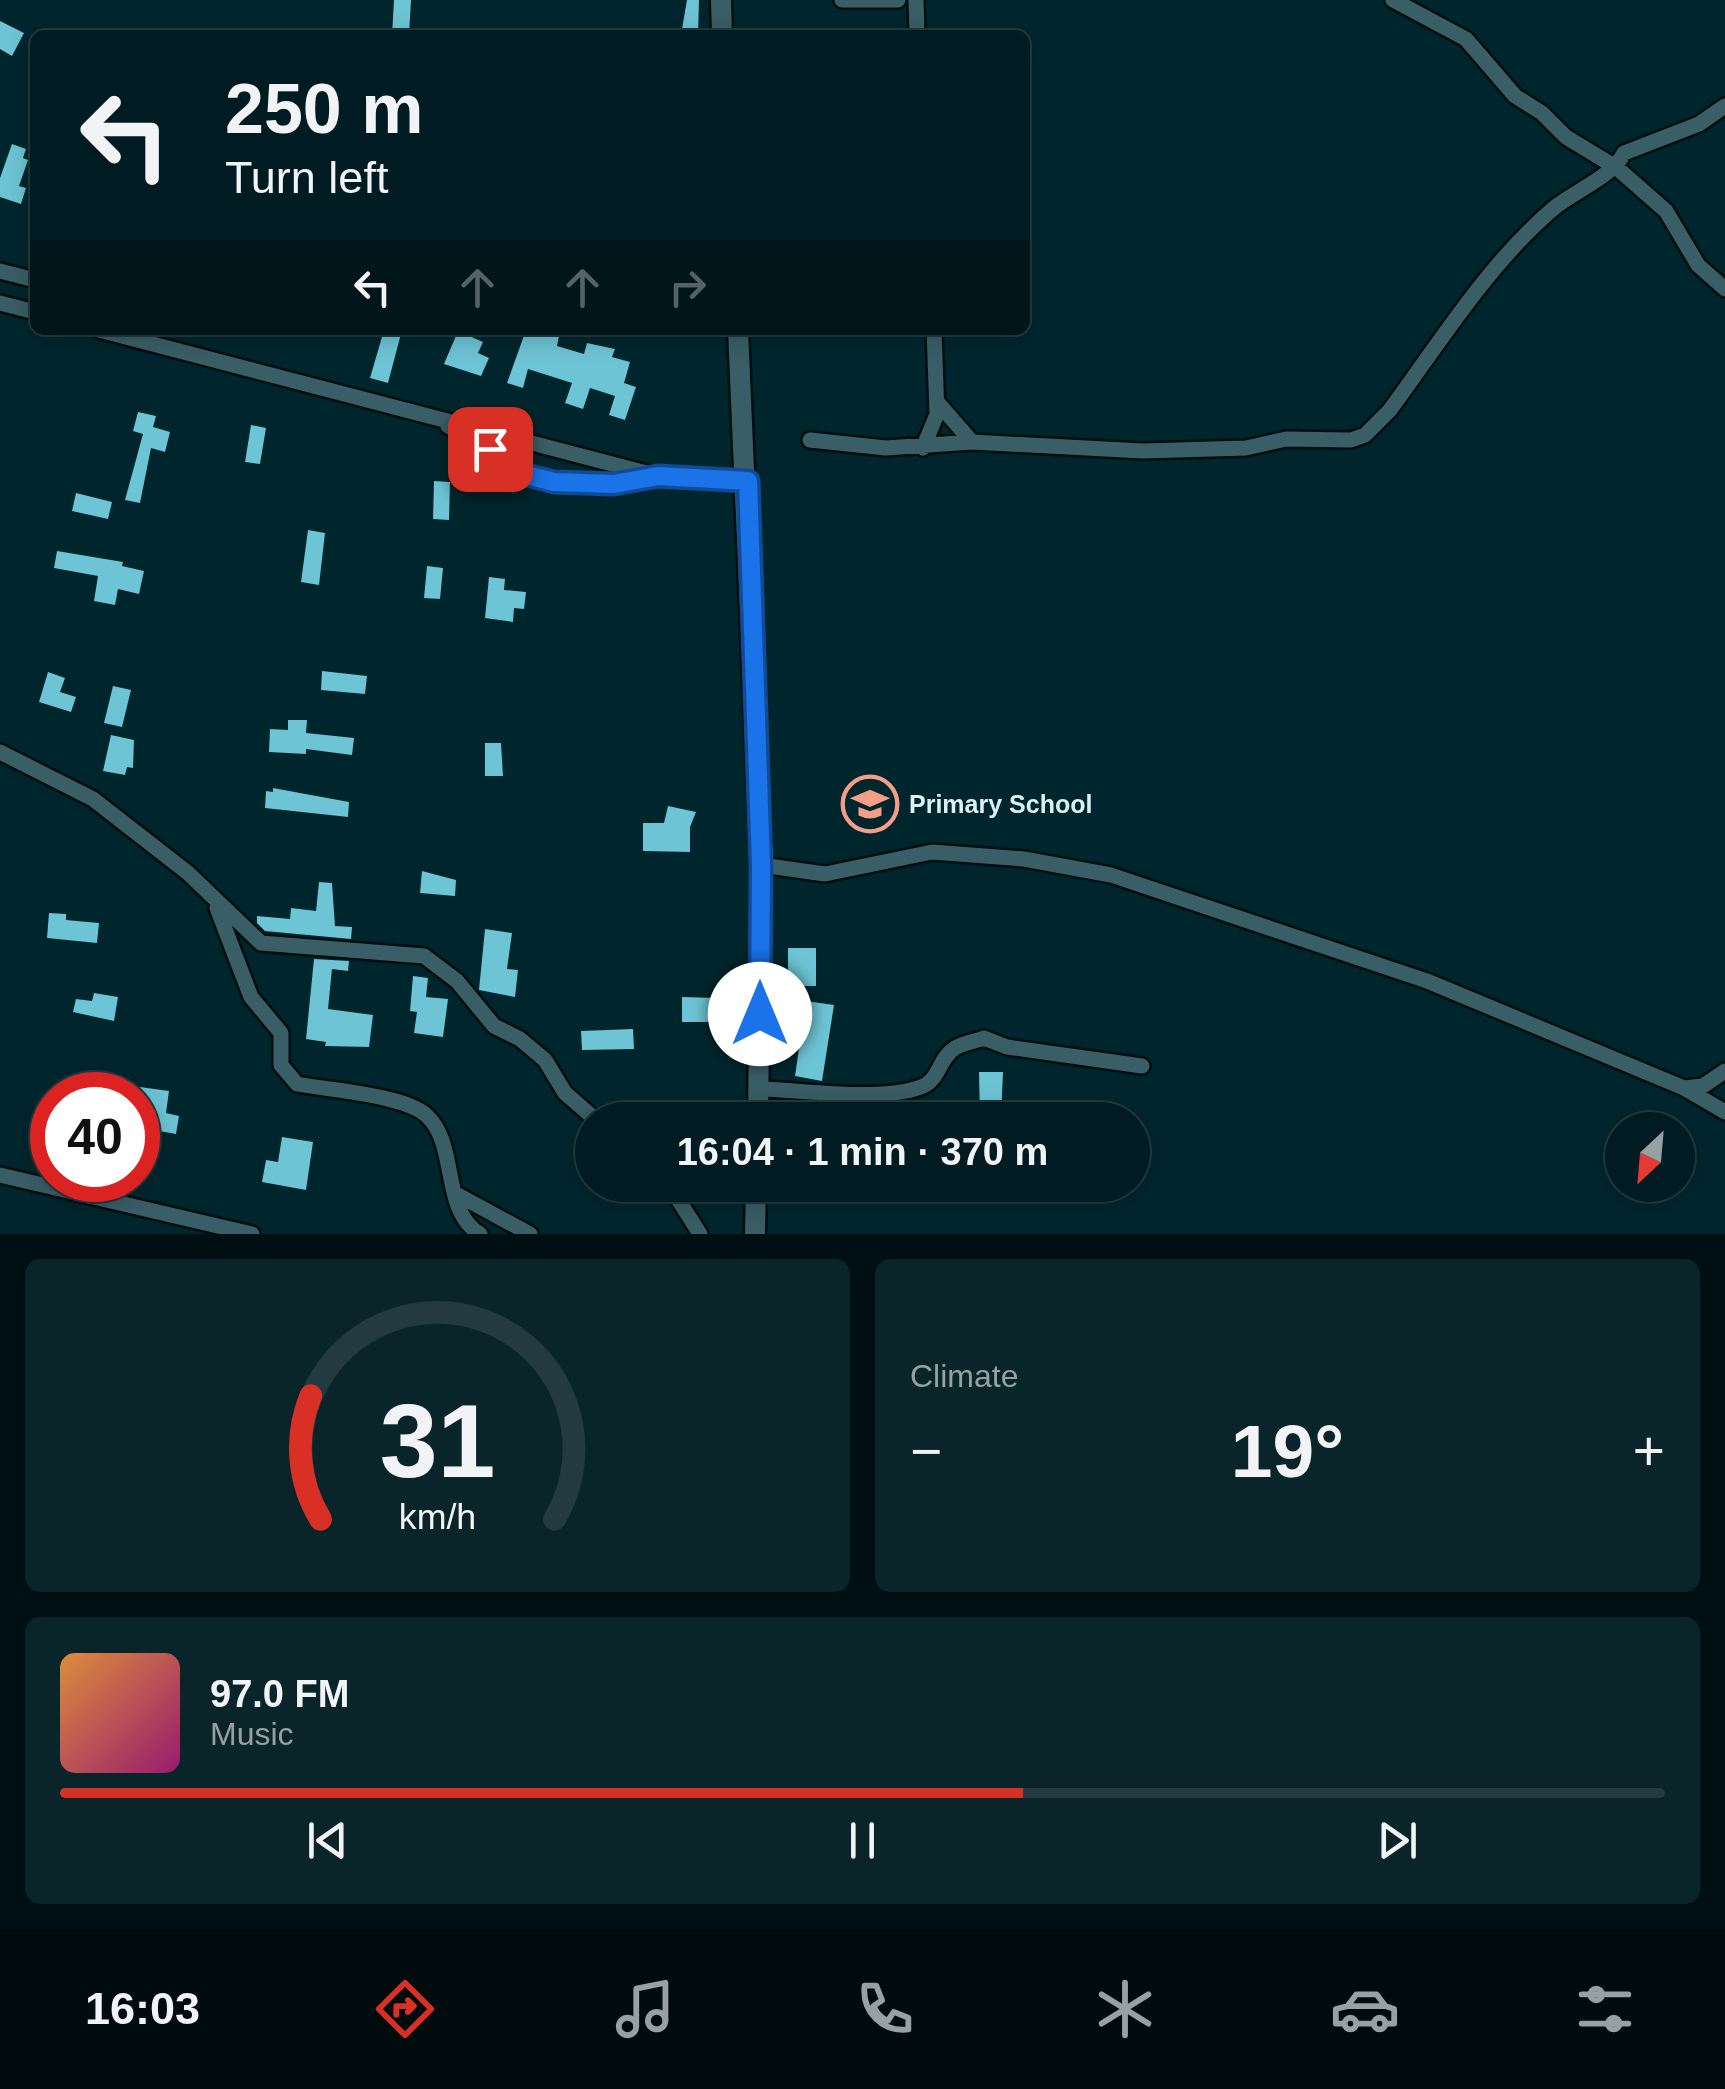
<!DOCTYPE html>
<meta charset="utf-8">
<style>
body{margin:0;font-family:Arial,sans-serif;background:#0a252a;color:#f1f3f6;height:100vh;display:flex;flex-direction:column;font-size:38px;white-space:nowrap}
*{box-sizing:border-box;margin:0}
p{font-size:32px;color:#95a1a5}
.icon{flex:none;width:55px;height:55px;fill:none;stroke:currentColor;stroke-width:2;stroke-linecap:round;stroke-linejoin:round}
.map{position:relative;height:1234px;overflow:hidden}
.side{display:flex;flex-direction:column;gap:25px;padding:25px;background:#000f13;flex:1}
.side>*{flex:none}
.top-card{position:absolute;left:30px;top:30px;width:1000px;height:305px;border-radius:15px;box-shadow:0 5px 25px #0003,0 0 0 2px #223a40;background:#001c22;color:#f1f3f6;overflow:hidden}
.needle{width:65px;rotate:206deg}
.controls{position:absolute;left:1605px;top:1112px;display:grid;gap:20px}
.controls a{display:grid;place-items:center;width:90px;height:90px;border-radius:50%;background:#001c22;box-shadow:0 5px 25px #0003,0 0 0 2px #223a40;font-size:50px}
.speed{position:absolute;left:30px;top:1072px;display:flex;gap:20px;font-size:50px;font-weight:700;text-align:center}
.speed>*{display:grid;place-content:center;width:130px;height:130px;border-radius:50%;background:#001c22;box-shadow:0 5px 25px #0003,0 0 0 2px #223a40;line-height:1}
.speed .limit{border:15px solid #d22;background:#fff;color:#111}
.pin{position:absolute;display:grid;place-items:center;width:85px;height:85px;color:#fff;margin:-42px;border-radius:20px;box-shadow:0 5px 15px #0006}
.me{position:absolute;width:110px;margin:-55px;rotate:0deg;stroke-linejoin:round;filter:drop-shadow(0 0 8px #0008)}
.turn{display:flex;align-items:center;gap:35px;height:210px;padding:0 30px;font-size:45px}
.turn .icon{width:130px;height:130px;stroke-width:2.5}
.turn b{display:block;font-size:70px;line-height:85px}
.lanes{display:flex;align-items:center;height:95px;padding:0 30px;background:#0003;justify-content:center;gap:50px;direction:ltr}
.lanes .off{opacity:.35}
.big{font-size:75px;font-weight:600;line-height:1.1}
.side .widget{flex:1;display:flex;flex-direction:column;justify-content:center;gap:15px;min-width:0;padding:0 35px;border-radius:15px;background:#0a252a}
.side .dial{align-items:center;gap:0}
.dial svg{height:260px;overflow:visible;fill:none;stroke:#223a40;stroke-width:7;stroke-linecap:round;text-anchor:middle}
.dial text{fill:#f1f3f6;stroke:none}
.song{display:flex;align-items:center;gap:30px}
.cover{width:120px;height:120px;border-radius:15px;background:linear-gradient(135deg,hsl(30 70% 55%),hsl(320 70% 35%))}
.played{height:10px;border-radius:5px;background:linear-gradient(90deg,#d93025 60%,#223a40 60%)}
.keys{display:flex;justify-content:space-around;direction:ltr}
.heat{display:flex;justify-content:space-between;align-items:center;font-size:55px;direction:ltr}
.side .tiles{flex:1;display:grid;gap:25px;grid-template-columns:1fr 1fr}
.widget:last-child{grid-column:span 2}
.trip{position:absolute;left:575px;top:1102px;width:575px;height:100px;border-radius:50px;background:#001c22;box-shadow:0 5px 25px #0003,0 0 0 2px #223a40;font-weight:600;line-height:100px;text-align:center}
.tabs{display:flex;height:160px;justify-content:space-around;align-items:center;background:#000b0e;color:#95a1a5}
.tabs .icon{width:70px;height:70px}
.tabs .active{color:#d93025}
.tabs b{font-size:45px;color:#f1f3f6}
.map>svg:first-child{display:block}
</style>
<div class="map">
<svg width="1725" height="1234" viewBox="0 0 1725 1234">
<rect width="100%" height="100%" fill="#00262d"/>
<path fill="#6dc4d4" d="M394,0H411L409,35H392Z
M687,0H699L698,35H681Z
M0,21L24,33L12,56L0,49Z
M12,144L26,149L23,158L28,160L19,186L26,188L21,204L0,197V178Z
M384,330H402L388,383L370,378Z
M526,330L559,336L557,346L584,354L587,343L615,349L612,357L630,362L624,383L636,387L625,420L609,415L615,396L590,388L583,409L565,403L572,383L528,369L523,388L507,383Z
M458,331L483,342L478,353L489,358L481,376L444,364Z
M138,412L156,416L153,427L170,432L165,452L151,448L140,503L125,500L143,434L133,431Z
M251,425L266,428L260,464L245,462Z
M434,481L450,482L449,520L433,519Z
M76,493L112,502L108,519L72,511Z
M308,530L325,533L319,585L301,582Z
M57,551L123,562L122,566L144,571L139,594L118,589L115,605L94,601L98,576L54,568Z
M427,566L443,568L440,599L424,598Z
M489,577L505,579L504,590L526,592L524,609L514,608L513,622L485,618Z
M322,671L367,676L365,694L321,690Z
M48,672L65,678L60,692L76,697L71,712L39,702Z
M113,686L131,690L122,727L104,723Z
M288,720H307L306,733L354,738L352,755L306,749V754L269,752L270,729L288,730Z
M111,735L134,740L133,768L127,767L125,775L103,771Z
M485,743H501L503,776H485Z
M273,788L349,802L348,817L265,808L266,791L273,792Z
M668,806L696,812L690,827V852L643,851V823H664Z
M422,871L456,880L455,896L420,893Z
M319,882L332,883L335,926L352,927L351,939L265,931L257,923V916L290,919L291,908L316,911Z
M49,913L66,914V920L99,923L97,943L47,938Z
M485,929L512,933L507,969L518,970L515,997L479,990Z
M788,948H816V986H788Z
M314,959L349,961L348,971L332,969L328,1009L373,1015L369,1047L325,1046L326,1042L306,1039Z
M413,976L428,978L426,997L448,999L443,1037L414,1033L417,1012L410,1011Z
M94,993L118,997L114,1021L73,1012L76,999L92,1001Z
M682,997L717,998L716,1022H682Z
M806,1001L834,1005L822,1081L795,1076Z
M633,1029L634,1049L582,1050L581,1031Z
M979,1072H1003L1001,1118H980Z
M140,1087L169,1091L166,1113L179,1116L176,1134L148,1129L153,1104L138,1102Z
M282,1137L313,1142L306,1190L262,1182L266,1160L278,1162Z"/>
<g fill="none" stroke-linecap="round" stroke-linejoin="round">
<g stroke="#000d11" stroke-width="20">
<path id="minor" d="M842,0H898
M916,0L917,35
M1393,0L1466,39L1515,96L1542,113L1566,137L1617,168L1666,211L1698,265L1725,289
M0,271L35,280
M0,303L35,312
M99,330L658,476L747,481
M938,403L972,442
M448,426C473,440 496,459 522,472C559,493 614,484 654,477
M810,440L886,448L972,442L1143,451L1246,448L1286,439L1351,440L1365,435L1390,410C1440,342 1489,263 1554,208C1575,191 1613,176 1624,153L1699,124L1725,106
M923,448L937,414L934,330
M0,752L93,799L188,873L261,943L424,956L457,981L494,1026L520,1039L545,1060L565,1093L596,1120
M761,865L825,874L932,852L1024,859L1111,875L1427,981L1684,1088L1725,1112
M217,908L251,997L281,1033V1065L297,1084C328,1090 404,1095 426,1115C459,1144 440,1210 480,1234
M1684,1088L1703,1086L1725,1071
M759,1089C804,1090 880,1102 921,1087C940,1080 938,1059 955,1048C963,1043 976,1041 984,1038L1007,1047L1142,1066
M0,1175L252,1234
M669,1185L700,1234
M458,1195L530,1234"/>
</g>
<g stroke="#000d11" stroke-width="25">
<path id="tertiary" d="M721,0L722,35
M738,330L761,865L758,1120
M755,1234L756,1185"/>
</g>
<use href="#minor" stroke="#3a5e66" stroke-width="15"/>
<use href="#tertiary" stroke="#3a5e66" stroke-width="20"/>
</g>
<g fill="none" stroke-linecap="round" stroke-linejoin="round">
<g stroke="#114b97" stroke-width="25">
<path id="route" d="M490,449L523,474L554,482L614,484L658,476L748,481L761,865L760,1014"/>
</g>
<use href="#route" stroke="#1a73e8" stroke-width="18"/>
</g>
<defs>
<g id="school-ring" transform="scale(2.875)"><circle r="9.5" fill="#00262d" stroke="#f49e87" stroke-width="1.5"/><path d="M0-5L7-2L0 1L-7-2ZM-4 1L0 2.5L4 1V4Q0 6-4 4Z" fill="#f49e87"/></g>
</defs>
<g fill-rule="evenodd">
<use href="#school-ring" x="870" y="804"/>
</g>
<g text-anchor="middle" stroke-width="10" stroke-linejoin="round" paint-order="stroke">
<g font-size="25" font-weight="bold" fill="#ddf1f5" stroke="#00262d" text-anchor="start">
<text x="909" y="813">Primary School</text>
</g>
</g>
</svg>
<div class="controls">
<a><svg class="needle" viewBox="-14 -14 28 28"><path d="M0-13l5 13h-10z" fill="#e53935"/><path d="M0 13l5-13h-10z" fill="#95a1a5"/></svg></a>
</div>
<div class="speed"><div class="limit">40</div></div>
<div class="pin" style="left:490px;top:449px;background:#d93025"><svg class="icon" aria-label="arrive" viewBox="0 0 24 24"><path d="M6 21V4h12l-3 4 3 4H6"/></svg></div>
<svg class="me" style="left:760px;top:1014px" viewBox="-20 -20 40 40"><circle r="19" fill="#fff"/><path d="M0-13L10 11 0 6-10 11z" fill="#1a73e8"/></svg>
<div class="trip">16:04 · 1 min · 370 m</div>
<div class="top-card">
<div class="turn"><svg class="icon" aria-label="left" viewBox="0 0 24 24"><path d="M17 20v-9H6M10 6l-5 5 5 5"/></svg><div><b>250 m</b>Turn left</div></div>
<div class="lanes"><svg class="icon" aria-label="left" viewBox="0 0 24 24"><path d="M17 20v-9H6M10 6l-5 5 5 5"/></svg><svg class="icon off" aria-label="ahead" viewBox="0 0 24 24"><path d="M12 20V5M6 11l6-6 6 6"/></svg><svg class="icon off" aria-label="ahead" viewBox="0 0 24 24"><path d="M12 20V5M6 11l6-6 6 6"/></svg><svg class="icon off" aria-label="right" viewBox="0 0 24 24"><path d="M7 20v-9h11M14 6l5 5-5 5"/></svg></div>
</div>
</div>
<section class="side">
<div class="tiles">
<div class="widget dial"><svg viewBox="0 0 100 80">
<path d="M14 69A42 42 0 1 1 86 69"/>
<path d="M14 69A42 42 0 0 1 11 31" stroke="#d93025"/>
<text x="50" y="56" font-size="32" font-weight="700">31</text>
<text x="50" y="72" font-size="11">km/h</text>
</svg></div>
<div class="widget"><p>Climate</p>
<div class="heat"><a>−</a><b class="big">19°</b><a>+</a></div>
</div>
<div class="widget">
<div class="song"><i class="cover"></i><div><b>97.0 FM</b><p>Music</p></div></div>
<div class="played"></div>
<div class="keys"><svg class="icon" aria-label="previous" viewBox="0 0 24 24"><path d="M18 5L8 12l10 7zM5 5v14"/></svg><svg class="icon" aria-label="pause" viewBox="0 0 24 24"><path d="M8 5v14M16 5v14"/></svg><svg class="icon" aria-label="next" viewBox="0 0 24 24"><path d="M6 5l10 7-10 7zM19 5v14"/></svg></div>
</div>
</div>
</section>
<nav class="tabs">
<b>16:03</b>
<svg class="icon active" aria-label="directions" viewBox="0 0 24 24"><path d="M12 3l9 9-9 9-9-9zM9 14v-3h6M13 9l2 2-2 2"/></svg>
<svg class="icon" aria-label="music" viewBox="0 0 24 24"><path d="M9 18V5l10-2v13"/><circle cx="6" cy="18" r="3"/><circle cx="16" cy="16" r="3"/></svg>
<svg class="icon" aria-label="phone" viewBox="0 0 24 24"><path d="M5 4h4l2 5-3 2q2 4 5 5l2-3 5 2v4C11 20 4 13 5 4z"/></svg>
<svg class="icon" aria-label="climate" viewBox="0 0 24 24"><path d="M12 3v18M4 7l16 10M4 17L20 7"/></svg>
<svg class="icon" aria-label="car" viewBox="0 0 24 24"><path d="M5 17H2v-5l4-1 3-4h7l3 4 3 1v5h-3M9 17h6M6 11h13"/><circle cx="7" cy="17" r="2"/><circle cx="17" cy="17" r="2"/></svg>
<svg class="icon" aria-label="filters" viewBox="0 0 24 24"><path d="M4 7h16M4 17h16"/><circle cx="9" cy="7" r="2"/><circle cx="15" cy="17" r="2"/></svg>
</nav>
